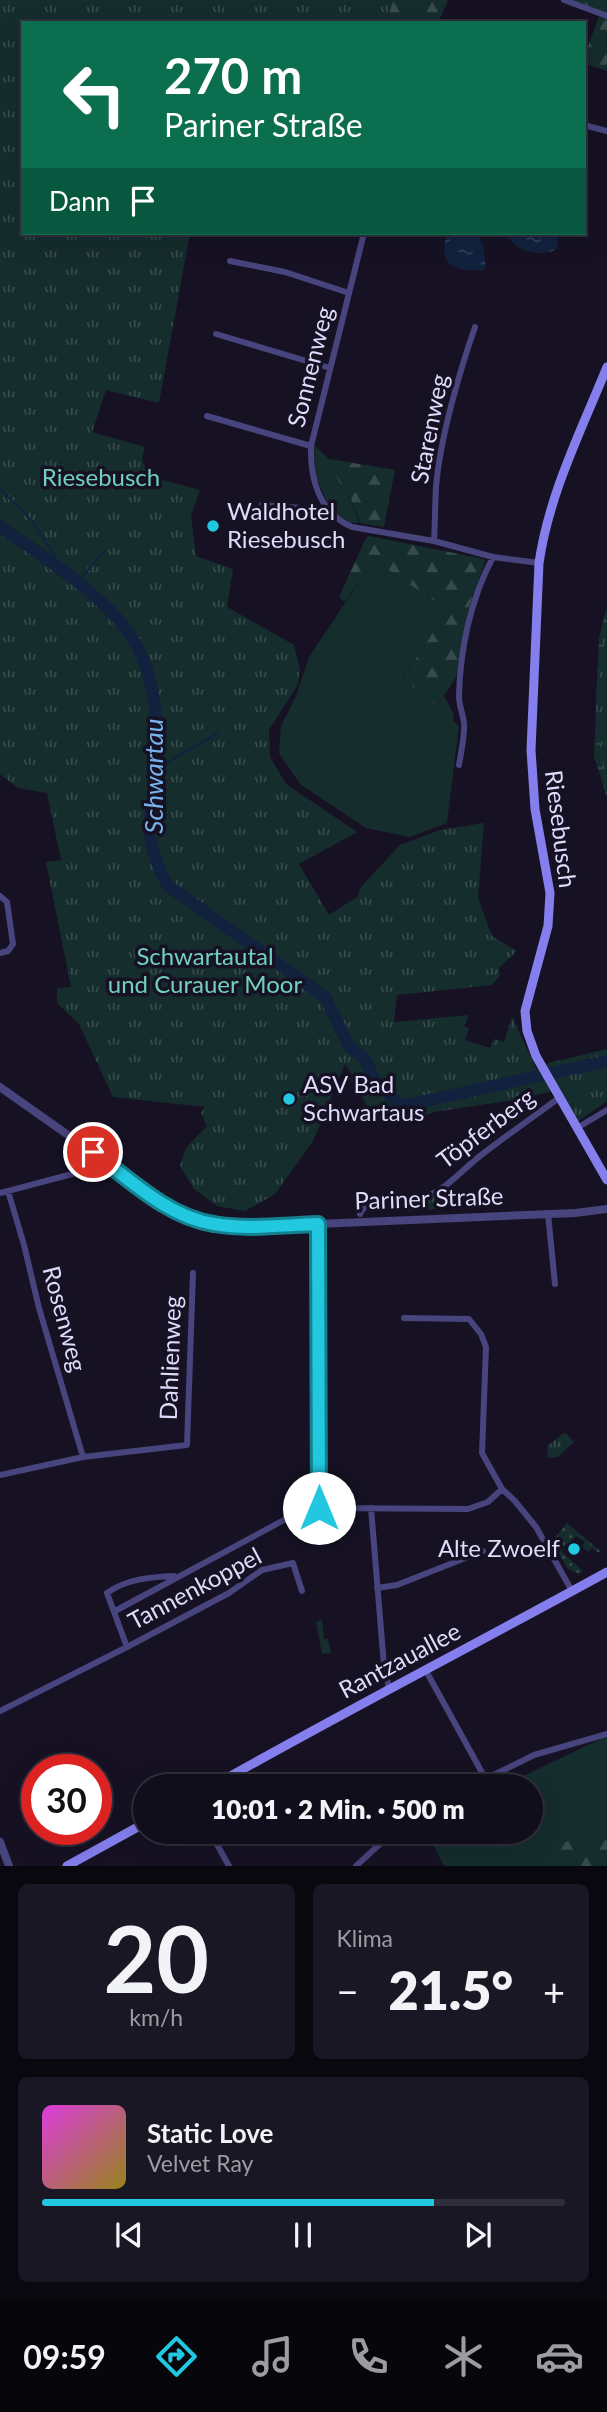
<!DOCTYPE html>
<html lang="de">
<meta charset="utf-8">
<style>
body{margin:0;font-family:Lato,sans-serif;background:#191724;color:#f1f3f6;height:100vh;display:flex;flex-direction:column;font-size:26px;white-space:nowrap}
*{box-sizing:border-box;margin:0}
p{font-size:23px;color:#9c9ca3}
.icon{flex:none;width:38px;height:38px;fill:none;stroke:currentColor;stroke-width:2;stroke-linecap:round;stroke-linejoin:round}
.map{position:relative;height:1866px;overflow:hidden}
.sheet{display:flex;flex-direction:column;gap:18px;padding:18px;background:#09080f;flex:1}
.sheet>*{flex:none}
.guide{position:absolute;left:21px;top:21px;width:565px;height:214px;border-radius:0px;box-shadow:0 7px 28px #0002,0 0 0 2px #302e3a;background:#0b6e4f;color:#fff;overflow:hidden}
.speed{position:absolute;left:21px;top:1754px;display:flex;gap:14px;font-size:35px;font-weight:700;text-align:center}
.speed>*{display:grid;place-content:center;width:91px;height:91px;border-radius:50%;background:#100e1b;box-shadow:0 7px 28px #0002,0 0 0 2px #302e3a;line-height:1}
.speed .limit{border:10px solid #d22;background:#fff;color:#111}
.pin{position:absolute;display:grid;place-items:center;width:60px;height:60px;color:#fff;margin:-30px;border:4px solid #fff;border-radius:50%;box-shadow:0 2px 7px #0007}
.me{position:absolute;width:77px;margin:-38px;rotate:0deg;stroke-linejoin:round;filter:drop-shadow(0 0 5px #0008)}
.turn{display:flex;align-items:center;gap:24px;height:147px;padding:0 28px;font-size:32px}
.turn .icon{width:91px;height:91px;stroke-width:2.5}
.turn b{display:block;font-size:49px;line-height:60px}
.then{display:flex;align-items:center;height:66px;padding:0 28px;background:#0003;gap:14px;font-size:26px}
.big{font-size:52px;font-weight:800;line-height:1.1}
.sheet .tile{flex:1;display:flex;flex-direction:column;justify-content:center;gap:10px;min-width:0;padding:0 24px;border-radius:10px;background:#191724}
.sheet .dial{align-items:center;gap:0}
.dial b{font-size:91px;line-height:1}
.song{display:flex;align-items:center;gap:21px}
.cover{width:84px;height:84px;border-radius:10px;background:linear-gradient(135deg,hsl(300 70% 55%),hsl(50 70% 35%))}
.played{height:7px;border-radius:4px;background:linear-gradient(90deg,#21c8df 75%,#302e3a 75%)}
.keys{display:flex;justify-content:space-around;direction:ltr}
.heat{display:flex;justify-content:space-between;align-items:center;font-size:38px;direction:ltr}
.sheet .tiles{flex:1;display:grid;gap:18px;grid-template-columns:1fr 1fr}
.tile:last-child{grid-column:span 2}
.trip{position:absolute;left:133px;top:1774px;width:410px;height:70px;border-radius:35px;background:#100e1b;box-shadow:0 7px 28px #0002,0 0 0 2px #302e3a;font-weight:800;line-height:70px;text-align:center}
.dock{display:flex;height:112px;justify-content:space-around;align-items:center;background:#06060b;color:#9c9ca3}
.dock .icon{width:49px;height:49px}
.dock .current{color:#21c8df}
.dock b{font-size:32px;color:#f1f3f6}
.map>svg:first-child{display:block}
</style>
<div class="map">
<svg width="607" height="1866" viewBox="0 0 607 1866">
<defs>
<pattern id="forest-firs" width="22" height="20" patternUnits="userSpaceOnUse" patternTransform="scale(1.75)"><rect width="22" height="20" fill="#162d2d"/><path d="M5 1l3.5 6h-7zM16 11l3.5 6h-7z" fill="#374b4c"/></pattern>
<pattern id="wetland-marsh" width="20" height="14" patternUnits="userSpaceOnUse" patternTransform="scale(1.75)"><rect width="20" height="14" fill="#162d2d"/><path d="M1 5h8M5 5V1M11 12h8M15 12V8" fill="none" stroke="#374b4c"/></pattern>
<pattern id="park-tufts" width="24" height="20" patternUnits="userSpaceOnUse" patternTransform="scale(1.75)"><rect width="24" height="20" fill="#162d2d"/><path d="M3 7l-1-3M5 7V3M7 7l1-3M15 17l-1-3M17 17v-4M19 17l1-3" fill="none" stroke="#374b4c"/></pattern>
<pattern id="garden-dots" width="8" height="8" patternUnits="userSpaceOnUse" patternTransform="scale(1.75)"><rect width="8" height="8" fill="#162d2d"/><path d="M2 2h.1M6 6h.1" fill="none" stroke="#374b4c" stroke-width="1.8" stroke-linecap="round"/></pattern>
<pattern id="water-ripples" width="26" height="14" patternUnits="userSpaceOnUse" patternTransform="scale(1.75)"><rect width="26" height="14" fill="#12213e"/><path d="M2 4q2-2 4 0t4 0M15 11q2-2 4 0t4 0" fill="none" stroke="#34415b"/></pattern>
</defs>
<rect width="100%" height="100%" fill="#161224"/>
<path fill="#162d2d" d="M314,445L329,459L340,484L346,486L359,523H348L329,508L316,476Z
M374,560L449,610L403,677L459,726L447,823L410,837L366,828L300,784L279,753L281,726L296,696L309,657Z
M322,1619L324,1639H328L331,1653L322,1654L316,1622Z
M607,1736V1866H444L427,1832H530V1787H500Z"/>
<path fill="url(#forest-firs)" d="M247,0H448L438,23H244Z
M571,0H607V71L585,64V55L601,11Z
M329,459L395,470L384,527L360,523L346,486L340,484Z
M369,536L484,559L485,561L469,607L457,675L444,696L454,715L453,721L403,678L448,610L374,560L345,602L339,597L366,538Z
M607,1825V1866H558L548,1851L585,1832L591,1836Z"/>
<path fill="url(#wetland-marsh)" d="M607,607V797L594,756L599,638Z"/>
<path fill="url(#park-tufts)" d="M0,0H391V19L384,23H23V233H190L159,403L106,390L92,432L145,447L142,459L148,476L200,490L191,515L196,556L233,569L227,607L294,645L300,669L298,684L269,730L270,757L286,784L357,832L299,864L329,915L357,897L361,887L400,845L440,830L484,823L478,898L492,936L517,951L499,968L500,975L492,985L397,995L394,1022L469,1015L464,1026L469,1029L465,1040L490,1048L494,1039L504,1042L512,1017L537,1070L549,1063L607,1049V1101L573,1125L553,1091L514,1100L434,1112L406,1123H392L372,1113L351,1081L353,1076L345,1064L313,1141L275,1194L245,1211L217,1206L194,1189L180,1166L186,1148L207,1126L201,1113L205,1107L113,1097L79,1024L57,1003V988L71,987L46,862L61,860L47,793L18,788L0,774Z
M607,636V779C595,727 590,688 607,636Z
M435,1193L437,1209L405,1212L403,1202Z
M564,1433L567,1434L574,1442L558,1457L548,1458L547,1446Z"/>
<path fill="url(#garden-dots)" d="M567,1523L600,1551L598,1553L592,1548L588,1552L582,1546L585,1542L576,1536L569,1544L567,1543L561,1551L583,1571L579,1574L568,1569L552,1541Z"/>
<path fill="url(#water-ripples)" d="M447,233H476C487,247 483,253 486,268L483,270C454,272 437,265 447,233Z
M505,233H557L558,248C542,260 513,250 505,233Z"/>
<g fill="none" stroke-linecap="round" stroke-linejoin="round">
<path stroke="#12213e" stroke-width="2" d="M0,489L33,522L65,573
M77,583L105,550
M156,769L218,733"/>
<path stroke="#12213e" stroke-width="12" d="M0,526C41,556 103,593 131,636C156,674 159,727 156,771C155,791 148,814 150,835C152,853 159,869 167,885L325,997L349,1046L364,1058L377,1084L402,1106L607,1061"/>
<path stroke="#48447d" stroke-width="6" d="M564,0L607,16
M584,125L607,131
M364,233L311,446C310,479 319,513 352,527L434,541L493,557L539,563
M230,261L285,272L349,293
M216,334L330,368
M207,416L311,446
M262,505L327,510
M434,541C435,523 435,505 436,487C440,439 459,373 475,327
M459,765C461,752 465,736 464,723C463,714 459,706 459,696C460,649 471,598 493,557
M0,896L7,902L13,944L8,951L0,953
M577,1128L607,1110
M8,1191L24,1245L39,1308L83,1457
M0,1193L110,1164
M360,1214C370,1191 404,1203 424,1197C445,1191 463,1169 480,1156C506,1136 533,1117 559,1098
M548,1214L555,1284
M318,1224L319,1508
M404,1318L469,1319L481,1334L486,1347L482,1453L502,1489L514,1500L536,1527L572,1591
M0,1475L83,1457L187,1445L193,1273
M371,1508L384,1666L389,1688
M377,1588L397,1585L483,1551
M115,1611L297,1513L319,1508L468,1509L488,1502L502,1489
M127,1647L229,1593L262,1570L293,1563L302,1591
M425,1669L485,1778
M0,1711L127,1647L107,1593C126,1579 151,1577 174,1576
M469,1787L534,1755L607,1734
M210,1832L229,1866
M356,1866L393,1832"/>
<path stroke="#48447d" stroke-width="8" d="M0,1087L180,1214L212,1224L248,1227L575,1213L607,1209
M0,1842L9,1866"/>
<path stroke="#857fed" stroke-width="9" d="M607,367C581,431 549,494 539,563L531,750L535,809L550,893L548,926L525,1011L527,1031L536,1056L607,1180
M211,1787C342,1713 476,1644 607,1572
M67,1866L145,1823"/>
</g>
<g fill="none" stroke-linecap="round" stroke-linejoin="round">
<g stroke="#158291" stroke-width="18">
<path id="route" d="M93,1152C129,1179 168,1217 214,1224C248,1230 283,1225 318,1224L319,1508"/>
</g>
<use href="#route" stroke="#21c8df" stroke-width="12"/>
</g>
<g fill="#21c8df" stroke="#161224" stroke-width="2.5">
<circle cx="213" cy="526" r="7"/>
<circle cx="289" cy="1099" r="7"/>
<circle cx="574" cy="1549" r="7"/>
</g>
<g text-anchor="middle" stroke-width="7" stroke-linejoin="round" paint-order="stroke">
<g font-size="24" fill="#dfdbfa" stroke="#161224">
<text transform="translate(311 367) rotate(-76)" y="8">Sonnenweg</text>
<text transform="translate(430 429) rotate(-79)" y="8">Starenweg</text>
<text transform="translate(560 829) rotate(83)" y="8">Riesebusch</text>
<text transform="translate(486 1129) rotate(-37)" y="8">Töpferberg</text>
<text transform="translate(429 1199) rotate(-2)" y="8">Pariner Straße</text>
<text transform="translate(64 1319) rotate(75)" y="8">Rosenweg</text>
<text transform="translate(171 1358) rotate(-88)" y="8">Dahlienweg</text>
<text transform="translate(195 1589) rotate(-28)" y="8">Tannenkoppel</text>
<text transform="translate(400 1661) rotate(-28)" y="8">Rantzauallee</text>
</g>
<g font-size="24" fill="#70d0bb" stroke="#161224">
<text x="101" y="486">Riesebusch</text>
<text x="205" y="965">Schwartautal<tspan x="205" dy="28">und Curauer Moor</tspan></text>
</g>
<g font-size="24" fill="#dfdbfa" stroke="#161224" text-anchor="start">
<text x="227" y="520">Waldhotel<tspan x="227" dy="28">Riesebusch</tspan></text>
<text x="303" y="1093">ASV Bad<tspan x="303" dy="28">Schwartaus</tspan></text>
<text x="560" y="1557" text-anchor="end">Alte Zwoelf</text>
</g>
<g font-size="26" font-style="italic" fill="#77b3ec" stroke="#161224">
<text transform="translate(154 776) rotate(-90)" y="9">Schwartau</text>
</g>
</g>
</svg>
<div class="speed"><div class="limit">30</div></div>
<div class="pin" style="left:93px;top:1152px;background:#d93025"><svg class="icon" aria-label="arrive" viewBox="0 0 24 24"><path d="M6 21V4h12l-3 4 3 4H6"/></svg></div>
<svg class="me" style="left:319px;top:1508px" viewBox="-20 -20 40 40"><circle r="19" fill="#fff"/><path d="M0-13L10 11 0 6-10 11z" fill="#21c8df"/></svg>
<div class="trip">10:01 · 2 Min. · 500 m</div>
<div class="guide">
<div class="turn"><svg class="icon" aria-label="left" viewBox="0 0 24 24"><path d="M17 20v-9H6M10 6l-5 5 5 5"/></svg><div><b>270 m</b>Pariner Straße</div></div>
<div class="then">Dann<svg class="icon" aria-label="arrive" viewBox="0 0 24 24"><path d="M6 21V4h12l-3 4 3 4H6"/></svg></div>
</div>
</div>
<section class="sheet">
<div class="tiles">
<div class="tile dial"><b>20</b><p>km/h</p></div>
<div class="tile"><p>Klima</p>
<div class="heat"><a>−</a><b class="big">21.5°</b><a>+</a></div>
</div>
<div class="tile">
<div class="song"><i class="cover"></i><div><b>Static Love</b><p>Velvet Ray</p></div></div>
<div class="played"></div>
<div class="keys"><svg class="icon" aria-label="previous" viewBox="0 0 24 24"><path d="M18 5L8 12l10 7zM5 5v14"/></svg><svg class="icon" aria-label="pause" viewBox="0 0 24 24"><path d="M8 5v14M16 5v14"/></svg><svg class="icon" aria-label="next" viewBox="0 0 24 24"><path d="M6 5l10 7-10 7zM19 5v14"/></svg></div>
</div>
</div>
</section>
<nav class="dock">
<b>09:59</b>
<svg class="icon current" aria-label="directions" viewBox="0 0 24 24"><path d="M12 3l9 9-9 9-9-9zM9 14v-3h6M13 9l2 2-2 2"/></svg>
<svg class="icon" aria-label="music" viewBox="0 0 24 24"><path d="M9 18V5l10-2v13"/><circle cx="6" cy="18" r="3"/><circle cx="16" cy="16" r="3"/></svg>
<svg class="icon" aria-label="phone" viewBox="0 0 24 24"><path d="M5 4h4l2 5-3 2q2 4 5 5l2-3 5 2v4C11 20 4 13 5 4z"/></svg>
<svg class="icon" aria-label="climate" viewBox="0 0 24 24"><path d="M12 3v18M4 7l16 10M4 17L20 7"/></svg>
<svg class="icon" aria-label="car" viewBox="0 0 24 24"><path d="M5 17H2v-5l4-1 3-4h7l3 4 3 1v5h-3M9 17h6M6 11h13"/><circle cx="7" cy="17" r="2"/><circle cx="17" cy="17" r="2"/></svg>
</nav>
